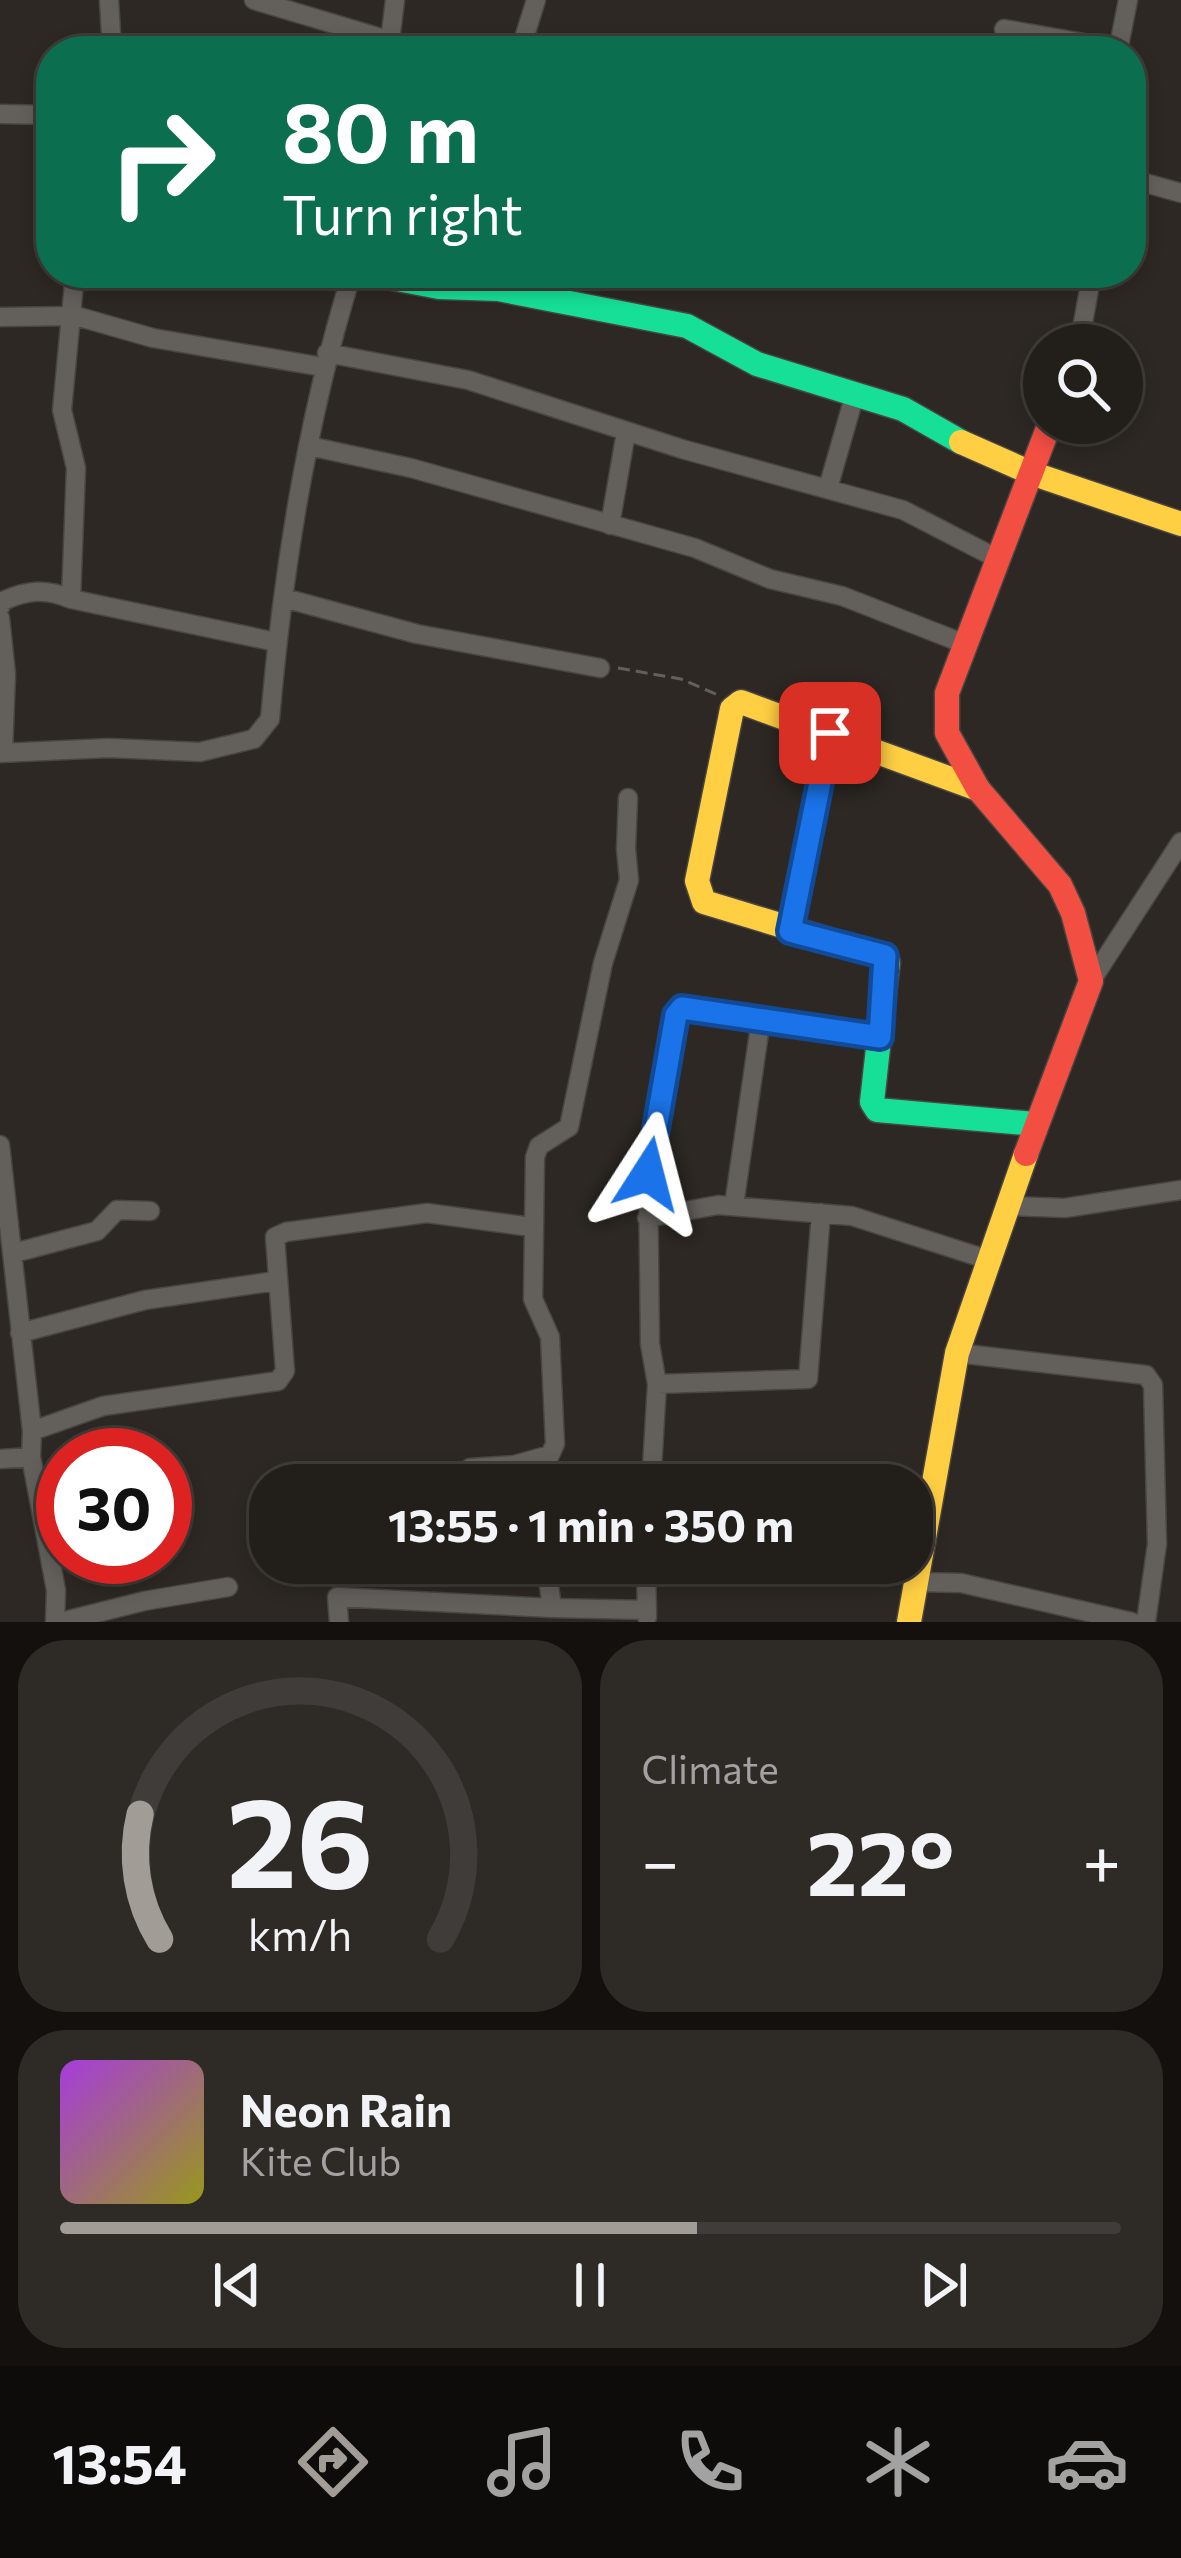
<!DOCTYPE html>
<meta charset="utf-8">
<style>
body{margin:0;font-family:Commissioner,sans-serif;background:#2e2b27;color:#f1f3f6;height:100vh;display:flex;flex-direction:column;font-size:45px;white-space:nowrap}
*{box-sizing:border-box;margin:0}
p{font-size:39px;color:#a2a2a2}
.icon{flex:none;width:66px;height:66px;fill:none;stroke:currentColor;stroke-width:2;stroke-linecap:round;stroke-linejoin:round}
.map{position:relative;height:1622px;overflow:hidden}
.sheet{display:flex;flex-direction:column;gap:18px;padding:18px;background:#13100e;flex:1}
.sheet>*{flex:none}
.hud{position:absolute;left:36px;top:36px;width:1110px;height:252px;border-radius:48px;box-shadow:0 6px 18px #0003,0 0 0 3px #3f3c39;background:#0b6e4f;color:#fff;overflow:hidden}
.controls{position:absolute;left:1023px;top:324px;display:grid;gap:24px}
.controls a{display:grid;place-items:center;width:120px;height:120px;border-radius:50%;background:#221e1a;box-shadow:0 6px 18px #0003,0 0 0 3px #3f3c39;font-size:60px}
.speed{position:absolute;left:36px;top:1428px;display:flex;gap:24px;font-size:60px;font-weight:700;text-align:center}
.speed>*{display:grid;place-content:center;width:156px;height:156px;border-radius:50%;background:#221e1a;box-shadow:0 6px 18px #0003,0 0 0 3px #3f3c39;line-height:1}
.speed .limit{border:18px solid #d22;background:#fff;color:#111}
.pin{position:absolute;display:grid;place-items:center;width:102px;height:102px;color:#fff;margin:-51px;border-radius:24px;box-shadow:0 6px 18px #0006}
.me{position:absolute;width:132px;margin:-66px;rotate:9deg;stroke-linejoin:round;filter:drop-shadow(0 0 9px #0008)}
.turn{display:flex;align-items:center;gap:42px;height:252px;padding:0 48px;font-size:54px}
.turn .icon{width:156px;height:156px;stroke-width:2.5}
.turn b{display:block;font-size:84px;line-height:102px}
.big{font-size:90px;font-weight:700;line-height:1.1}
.sheet .tile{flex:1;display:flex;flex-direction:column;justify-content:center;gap:18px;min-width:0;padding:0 42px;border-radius:48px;background:#2e2b27}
.sheet .dial{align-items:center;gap:0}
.dial svg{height:312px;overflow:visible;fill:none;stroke:#3f3c39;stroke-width:7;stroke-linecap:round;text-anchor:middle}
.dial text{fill:#f1f3f6;stroke:none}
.song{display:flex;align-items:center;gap:36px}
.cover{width:144px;height:144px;border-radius:18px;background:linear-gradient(135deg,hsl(280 70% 55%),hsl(60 70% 35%))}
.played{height:12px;border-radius:6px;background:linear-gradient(90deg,#a19c96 60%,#3f3c39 60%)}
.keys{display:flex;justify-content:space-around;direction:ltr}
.heat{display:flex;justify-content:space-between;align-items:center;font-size:66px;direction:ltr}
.sheet .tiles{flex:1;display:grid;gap:18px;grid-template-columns:1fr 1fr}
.tile:last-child{grid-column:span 2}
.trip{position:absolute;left:249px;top:1464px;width:684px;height:120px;border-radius:48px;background:#221e1a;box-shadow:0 6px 18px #0003,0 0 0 3px #3f3c39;font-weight:700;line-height:120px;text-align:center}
.dock{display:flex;height:192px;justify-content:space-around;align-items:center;background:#0e0c0a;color:#a2a2a2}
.dock .icon{width:84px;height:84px}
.dock .on{color:#a19c96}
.dock b{font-size:54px;color:#f1f3f6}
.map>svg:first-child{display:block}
</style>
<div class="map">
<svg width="1181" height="1622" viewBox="0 0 1181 1622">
<rect width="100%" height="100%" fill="#2d2823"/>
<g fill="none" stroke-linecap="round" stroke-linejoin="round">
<g stroke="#494541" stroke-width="21">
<path id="street" d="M109,0L112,51
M254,0L391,41L455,51
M1004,29L1118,49
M389,49L395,0
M520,51L536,0
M1118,51L1128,0
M0,114L51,115
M1131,179L1181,193
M75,273L62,410L76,468L71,599L276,642
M0,317L76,316L153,338L323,367
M1079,345L1092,273
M327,353L468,380L682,449L903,510L1000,560
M309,446L411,468L695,548L770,579L842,596L965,644
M828,488L855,394
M610,525L626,432
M284,598L417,634L600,668
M0,607L3,601C27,590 46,588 71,599
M0,618L6,674L3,752
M0,753L109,748L200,752L254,739L270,719C283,569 307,417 352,273
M790,931L830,733
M1091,981L1181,842
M757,1021L880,1037
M0,1145L32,1431L31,1457L56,1590L55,1622
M1010,1206L1065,1208L1181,1190
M647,1218L718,1205L852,1216L989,1260
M14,1253L97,1231L117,1210L150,1211
M20,1333L145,1300L276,1281
M957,1353L1146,1375L1153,1385L1157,1544L1146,1622
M657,1384L808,1379L821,1213
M32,1431L103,1406L278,1381L285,1371L275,1237L286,1232L427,1213L532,1227
M0,1459L31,1457
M437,1485L453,1482L470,1468L514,1465
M516,1485L514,1465L550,1455L555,1444L550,1337L533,1299L535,1157L539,1146L569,1127L603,963L629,880L626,849L628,798
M651,1485L657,1384L650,1344L648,1174L676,1014L682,1008L749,1017L760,1026L734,1205
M546,1563L552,1608L647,1610
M646,1563L647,1617
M917,1582L961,1583L1132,1622
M61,1622L144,1601L228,1587
M339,1622L337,1597L552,1608"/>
</g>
<g stroke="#494541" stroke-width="27">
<path id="fast" d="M366,273L439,287L498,289L687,326L757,364L903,409L961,442
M884,994L872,1102L877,1110L1035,1124"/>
</g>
<g stroke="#494541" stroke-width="27">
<path id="slow" d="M961,442L1031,473L1181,524
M884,994L888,962L885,957L704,902L697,881L732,709L741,702L978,789
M909,1622L957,1353L1026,1154"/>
</g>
<g stroke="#494541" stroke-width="27">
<path id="jam" d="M1026,1154L1091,981L1073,913L1060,885L978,789L947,733V693L1050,423"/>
</g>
<path stroke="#635f5c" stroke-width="3" stroke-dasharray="12 6" stroke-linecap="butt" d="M618,668L681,679L718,695"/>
<use href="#street" stroke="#63605c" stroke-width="18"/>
<use href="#fast" stroke="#16e098" stroke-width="24"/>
<use href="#slow" stroke="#ffcf43" stroke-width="24"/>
<use href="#jam" stroke="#f24e42" stroke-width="24"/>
</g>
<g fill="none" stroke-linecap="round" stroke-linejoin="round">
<g stroke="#114b97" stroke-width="30">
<path id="route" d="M648,1174L676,1015L682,1008L880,1037L885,956L790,931L830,733"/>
</g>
<use href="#route" stroke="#1a73e8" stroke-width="21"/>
</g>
</svg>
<div class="controls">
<a><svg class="icon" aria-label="search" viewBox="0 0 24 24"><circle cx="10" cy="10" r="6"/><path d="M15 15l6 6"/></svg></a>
</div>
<div class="speed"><div class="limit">30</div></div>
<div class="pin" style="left:830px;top:733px;background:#d93025"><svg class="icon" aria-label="arrive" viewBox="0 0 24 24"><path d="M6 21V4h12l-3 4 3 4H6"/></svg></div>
<svg class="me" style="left:648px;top:1174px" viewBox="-20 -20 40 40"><path d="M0-17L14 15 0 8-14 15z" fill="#1a73e8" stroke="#fff" stroke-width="4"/></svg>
<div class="trip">13:55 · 1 min · 350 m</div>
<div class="hud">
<div class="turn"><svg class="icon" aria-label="right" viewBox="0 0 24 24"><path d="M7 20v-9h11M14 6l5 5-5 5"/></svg><div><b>80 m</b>Turn right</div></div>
</div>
</div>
<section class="sheet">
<div class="tiles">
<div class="tile dial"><svg viewBox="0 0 100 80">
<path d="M14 69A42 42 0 1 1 86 69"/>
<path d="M14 69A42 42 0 0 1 9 37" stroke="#a19c96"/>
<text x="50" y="56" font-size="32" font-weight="700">26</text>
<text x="50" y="72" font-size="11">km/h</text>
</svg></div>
<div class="tile"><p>Climate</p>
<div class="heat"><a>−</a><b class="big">22°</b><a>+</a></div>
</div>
<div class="tile">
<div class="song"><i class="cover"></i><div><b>Neon Rain</b><p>Kite Club</p></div></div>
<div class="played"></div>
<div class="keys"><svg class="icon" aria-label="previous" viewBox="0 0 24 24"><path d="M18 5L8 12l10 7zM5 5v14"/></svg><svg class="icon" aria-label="pause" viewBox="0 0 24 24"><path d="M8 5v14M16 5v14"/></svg><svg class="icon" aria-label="next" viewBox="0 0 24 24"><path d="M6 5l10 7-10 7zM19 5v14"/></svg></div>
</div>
</div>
</section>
<nav class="dock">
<b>13:54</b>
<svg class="icon on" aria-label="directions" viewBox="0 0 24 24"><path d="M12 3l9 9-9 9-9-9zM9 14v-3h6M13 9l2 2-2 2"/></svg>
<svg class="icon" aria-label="music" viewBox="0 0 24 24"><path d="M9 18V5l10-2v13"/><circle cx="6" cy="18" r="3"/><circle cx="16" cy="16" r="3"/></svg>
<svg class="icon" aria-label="phone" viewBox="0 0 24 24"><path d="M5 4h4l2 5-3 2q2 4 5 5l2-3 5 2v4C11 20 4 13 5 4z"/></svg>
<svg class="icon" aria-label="climate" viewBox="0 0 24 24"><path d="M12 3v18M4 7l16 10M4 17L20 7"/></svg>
<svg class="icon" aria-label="car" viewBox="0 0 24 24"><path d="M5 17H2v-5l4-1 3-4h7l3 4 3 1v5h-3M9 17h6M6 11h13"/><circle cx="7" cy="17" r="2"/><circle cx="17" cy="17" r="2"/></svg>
</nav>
